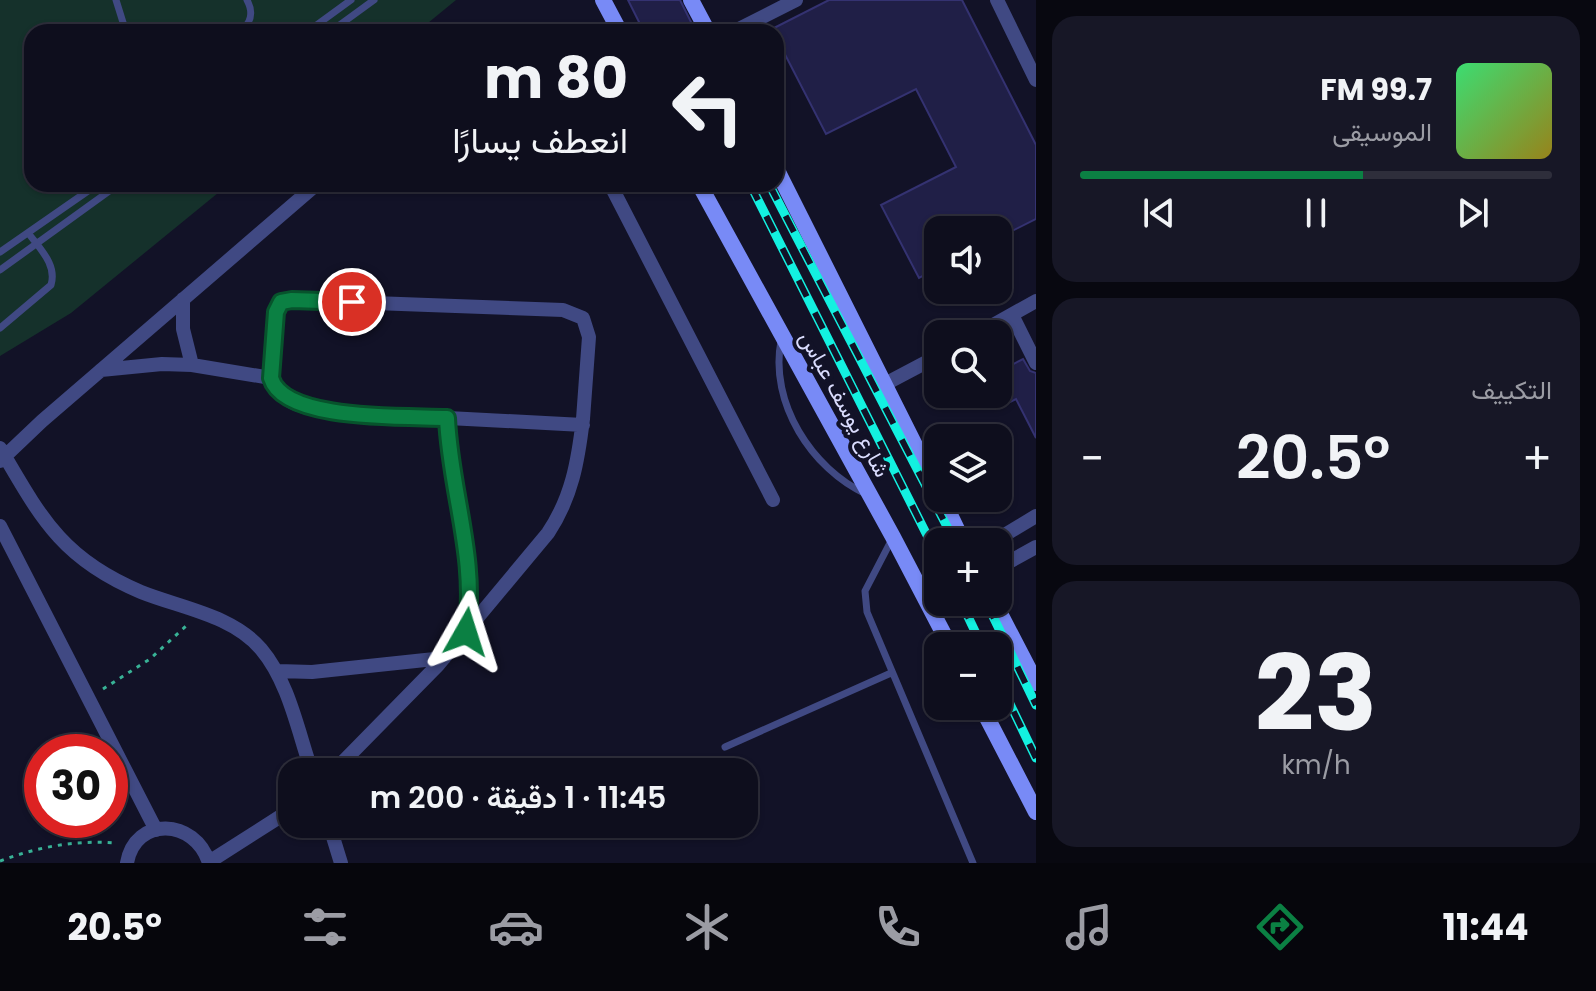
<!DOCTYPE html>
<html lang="ar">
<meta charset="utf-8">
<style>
body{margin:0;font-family:Poppins,Vazirmatn,sans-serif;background:#171726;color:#f1f3f6;direction:rtl;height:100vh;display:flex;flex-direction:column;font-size:30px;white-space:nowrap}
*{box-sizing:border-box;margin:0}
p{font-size:26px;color:#9b9ca4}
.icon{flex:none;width:44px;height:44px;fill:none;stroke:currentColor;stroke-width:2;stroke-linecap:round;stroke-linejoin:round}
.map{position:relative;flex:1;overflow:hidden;direction:ltr}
.panel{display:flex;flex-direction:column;gap:16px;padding:16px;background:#080810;width:560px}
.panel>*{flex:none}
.banner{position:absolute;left:24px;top:24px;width:760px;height:168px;border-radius:24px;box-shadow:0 2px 6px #0004,0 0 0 2px #2e2e3b;direction:rtl;background:#0e0e1d;color:#f1f3f6;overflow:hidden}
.fabs{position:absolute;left:924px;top:216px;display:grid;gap:16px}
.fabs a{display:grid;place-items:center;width:88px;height:88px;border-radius:16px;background:#0e0e1d;box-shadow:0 2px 6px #0004,0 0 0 2px #2e2e3b;font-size:40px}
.speed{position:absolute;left:24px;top:734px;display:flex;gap:16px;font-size:40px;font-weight:700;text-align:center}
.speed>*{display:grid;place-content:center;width:104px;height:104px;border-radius:50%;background:#0e0e1d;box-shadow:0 2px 6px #0004,0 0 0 2px #2e2e3b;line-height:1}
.speed .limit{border:12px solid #d22;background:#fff;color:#111}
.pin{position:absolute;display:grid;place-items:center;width:68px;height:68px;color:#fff;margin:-34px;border:4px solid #fff;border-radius:50%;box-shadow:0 2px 8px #0007}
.me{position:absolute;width:88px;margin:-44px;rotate:6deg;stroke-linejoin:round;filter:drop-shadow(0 0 6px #0008)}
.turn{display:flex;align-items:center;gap:28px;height:168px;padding:0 24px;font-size:36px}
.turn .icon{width:104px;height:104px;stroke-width:2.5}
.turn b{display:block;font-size:56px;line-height:68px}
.big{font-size:60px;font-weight:600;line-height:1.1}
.panel .widget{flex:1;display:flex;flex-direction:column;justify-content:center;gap:12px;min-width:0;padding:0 28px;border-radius:24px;background:#171726}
.panel .dial{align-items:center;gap:0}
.dial b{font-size:104px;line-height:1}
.song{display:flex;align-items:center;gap:24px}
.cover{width:96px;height:96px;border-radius:12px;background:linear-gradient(135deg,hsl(140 70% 55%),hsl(50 70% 35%))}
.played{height:8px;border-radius:4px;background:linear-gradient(90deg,#0b8043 60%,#2e2e3b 60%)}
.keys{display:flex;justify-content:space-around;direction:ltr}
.heat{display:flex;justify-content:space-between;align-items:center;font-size:44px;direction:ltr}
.trip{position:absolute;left:278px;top:758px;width:480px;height:80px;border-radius:24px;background:#0e0e1d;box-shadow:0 2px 6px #0004,0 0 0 2px #2e2e3b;font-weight:600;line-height:80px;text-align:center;direction:rtl}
.tab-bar{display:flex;height:128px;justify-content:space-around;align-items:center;background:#06060c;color:#9b9ca4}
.tab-bar .icon{width:56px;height:56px}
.tab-bar .active{color:#0b8043}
.tab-bar b{font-size:36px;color:#f1f3f6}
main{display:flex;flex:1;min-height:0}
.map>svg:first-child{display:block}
</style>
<main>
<section class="panel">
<div class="widget">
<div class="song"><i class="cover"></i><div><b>99.7 FM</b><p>الموسيقى</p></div></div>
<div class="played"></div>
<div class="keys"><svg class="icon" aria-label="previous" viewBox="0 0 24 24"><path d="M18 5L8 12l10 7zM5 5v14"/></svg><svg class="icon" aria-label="pause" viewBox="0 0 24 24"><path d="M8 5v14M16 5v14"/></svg><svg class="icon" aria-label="next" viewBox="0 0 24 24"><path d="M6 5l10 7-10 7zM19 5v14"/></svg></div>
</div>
<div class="widget"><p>التكييف</p>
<div class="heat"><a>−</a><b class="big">20.5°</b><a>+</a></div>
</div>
<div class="widget dial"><b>23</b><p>km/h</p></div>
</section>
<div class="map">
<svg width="1036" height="863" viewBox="0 0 1036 863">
<rect width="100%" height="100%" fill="#121227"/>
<path fill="#15312b" d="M0,0H456L417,32H32V184H229L71,313L0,356Z"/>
<path fill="#201f47" stroke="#343271" stroke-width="2" d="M628,0H680L696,32H644Z
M829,0H962L1036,145V219L998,238V230H938V268L919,278L881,205L956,167L916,89L826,134L776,37V32L772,29Z
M1023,359L1030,371L1036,373V438L1016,399L1002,406L998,397V372Z"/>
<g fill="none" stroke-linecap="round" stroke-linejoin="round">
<path stroke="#38b296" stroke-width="3" stroke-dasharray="4 6" stroke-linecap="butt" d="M103,689L150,659L186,626
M0,861C37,847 75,840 115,843"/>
<path stroke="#404983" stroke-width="7" d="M116,0L126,32
M240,32C251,23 254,13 247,0
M307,32L351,0
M330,32L374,0
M0,252L98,184
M0,270L119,184
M0,328L51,285C57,265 41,250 29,234
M781,341C769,403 812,469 866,494
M892,539L865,591L867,612L973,863
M725,747L891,673"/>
<path stroke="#404983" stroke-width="14" d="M997,0L1036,80
M733,32L796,0
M610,184L773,500
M183,299V329L192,365
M1012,315L1036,363
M977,334L1036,301
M101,370L162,364L192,365L271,378
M885,384L938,356
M447,418C450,490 478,559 466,632
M0,448C41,518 62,559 141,592C181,608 232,615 261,649C289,682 298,732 312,772
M0,461L42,421L317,184
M0,526L156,830
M993,542L1036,516
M998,568L1036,547
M278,671L312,672L444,658
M333,772L438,665L548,533C572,497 578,461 583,419L589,337L583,318L563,310L292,300L281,302L276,312L271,378C279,405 310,410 334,412L583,425
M329,824L341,863
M209,862L292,809
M127,863C135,816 195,818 209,863"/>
<path stroke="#788af6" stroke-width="16" d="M603,0L620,32
M691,0L708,32
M776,168L938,491
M699,184L893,537L950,646
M942,498L963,542
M994,602L1036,683
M981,706L1036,812"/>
<g stroke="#13f0e0" stroke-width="9">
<path id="rail" d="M750,184L938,557
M769,184L955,542
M961,602L982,646
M986,602L1036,705
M998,679L1036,758"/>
</g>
<use href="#rail" stroke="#121227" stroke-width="6" stroke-dasharray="18" stroke-linecap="butt"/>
</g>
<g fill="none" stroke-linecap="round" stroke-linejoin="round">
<g stroke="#07532c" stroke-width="20">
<path id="route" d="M352,302L292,300L281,302L276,312L271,378C284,422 407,416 447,418C450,491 478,559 466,632"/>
</g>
<use href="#route" stroke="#0b8043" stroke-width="14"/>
</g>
<g text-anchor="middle" stroke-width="8" stroke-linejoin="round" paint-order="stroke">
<g font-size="22" fill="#dadcfd" stroke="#121227">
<text transform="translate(845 404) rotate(61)" y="8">شارع يوسف عباس</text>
</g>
</g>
</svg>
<div class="fabs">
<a><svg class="icon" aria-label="sound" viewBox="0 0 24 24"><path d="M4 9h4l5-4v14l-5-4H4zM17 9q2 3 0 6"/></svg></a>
<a><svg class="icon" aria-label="search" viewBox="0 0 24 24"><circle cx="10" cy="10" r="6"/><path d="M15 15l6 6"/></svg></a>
<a><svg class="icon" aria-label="layers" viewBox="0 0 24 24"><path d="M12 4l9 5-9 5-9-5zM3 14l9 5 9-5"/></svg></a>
<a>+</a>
<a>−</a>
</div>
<div class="speed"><div class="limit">30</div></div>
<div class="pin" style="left:352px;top:302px;background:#d93025"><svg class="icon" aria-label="arrive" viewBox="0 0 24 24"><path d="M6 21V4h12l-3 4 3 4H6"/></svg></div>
<svg class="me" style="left:466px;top:632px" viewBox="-20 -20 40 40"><path d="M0-17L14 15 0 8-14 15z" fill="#0b8043" stroke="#fff" stroke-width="4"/></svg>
<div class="trip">11:45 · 1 دقيقة · 200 m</div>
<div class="banner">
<div class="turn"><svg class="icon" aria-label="left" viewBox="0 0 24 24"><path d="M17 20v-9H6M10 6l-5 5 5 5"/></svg><div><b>80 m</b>انعطف يسارًا</div></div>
</div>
</div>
</main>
<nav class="tab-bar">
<b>11:44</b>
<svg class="icon active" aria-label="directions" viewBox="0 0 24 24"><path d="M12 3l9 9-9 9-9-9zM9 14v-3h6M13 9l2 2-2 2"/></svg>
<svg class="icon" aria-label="music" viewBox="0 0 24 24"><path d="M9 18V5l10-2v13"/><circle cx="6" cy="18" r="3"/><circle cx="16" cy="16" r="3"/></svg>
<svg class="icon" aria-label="phone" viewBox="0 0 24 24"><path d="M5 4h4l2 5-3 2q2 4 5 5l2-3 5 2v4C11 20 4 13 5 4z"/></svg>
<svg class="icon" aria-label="climate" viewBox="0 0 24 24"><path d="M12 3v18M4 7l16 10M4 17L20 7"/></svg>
<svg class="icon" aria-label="car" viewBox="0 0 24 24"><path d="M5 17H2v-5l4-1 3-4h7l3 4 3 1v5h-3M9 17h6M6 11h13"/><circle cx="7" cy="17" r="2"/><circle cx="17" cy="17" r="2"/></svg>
<svg class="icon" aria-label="filters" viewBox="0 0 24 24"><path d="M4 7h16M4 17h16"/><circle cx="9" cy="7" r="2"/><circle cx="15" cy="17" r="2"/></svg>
<b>20.5°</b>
</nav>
